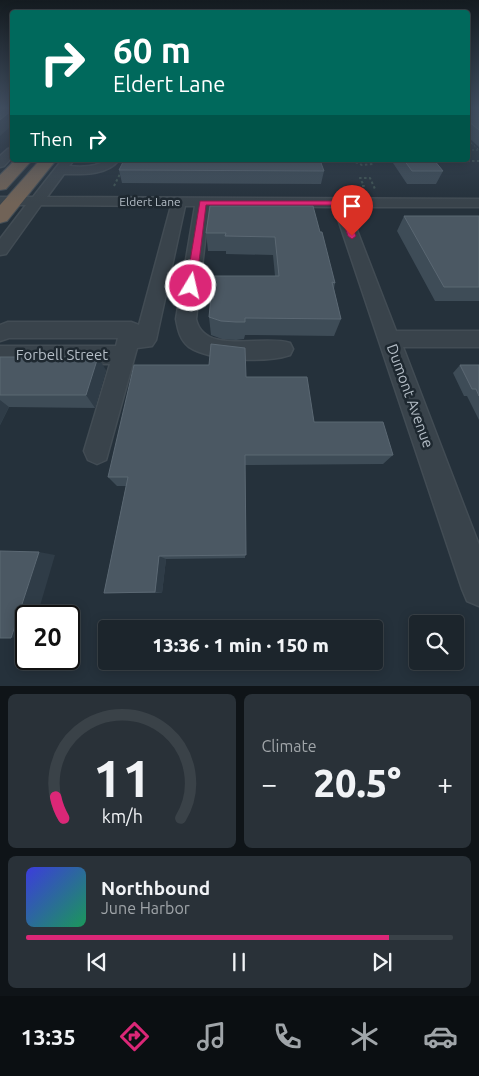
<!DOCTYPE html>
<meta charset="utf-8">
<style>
body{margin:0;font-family:Ubuntu,sans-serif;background:#293138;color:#f1f3f6;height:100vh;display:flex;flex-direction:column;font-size:19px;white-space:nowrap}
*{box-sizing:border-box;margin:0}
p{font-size:16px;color:#a0a5a9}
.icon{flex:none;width:28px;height:28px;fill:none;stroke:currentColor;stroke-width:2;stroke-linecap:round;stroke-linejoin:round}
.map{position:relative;height:686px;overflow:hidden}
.details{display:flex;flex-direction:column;gap:8px;padding:8px;background:#0f1418;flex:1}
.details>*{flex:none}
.banner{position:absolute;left:10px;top:10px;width:460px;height:152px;border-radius:5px;box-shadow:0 2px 12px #0003,0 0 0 1px #3a4248;background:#00695c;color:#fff;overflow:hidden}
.controls{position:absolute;left:409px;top:615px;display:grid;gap:10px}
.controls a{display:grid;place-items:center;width:55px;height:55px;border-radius:5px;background:#1c252c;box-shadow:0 2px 12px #0003,0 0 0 1px #3a4248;font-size:25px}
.speed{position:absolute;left:15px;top:605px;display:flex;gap:10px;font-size:25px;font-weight:700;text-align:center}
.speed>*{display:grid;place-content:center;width:65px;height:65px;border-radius:50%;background:#1c252c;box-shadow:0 2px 12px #0003,0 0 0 1px #3a4248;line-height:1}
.speed .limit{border:2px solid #111;border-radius:8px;background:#fff;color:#111}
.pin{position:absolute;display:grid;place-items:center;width:42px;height:42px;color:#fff;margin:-51px -21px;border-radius:50% 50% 50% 0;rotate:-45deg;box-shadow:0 0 5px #0007}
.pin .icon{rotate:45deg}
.me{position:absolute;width:55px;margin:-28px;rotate:9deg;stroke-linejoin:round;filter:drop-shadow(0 0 4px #0008)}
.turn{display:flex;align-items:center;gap:18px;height:105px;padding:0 20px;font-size:22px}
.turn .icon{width:65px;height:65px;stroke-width:2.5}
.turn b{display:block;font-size:35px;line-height:42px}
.then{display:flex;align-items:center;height:48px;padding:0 20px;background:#0003;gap:10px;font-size:19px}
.big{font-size:38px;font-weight:800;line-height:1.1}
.details .tile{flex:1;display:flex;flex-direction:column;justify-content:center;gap:8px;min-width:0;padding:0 18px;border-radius:8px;background:#293138}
.details .dial{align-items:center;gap:0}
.dial svg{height:130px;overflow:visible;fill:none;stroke:#3a4248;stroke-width:7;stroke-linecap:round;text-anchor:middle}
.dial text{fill:#f1f3f6;stroke:none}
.song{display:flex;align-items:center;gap:15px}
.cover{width:60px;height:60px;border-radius:8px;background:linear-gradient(135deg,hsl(240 70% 55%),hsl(150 70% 35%))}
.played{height:5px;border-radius:2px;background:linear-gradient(90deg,#db2777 85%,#3a4248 85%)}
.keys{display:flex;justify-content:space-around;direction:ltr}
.heat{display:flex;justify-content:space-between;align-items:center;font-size:28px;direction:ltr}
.details .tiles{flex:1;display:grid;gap:8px;grid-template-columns:1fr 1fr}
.tile:last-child{grid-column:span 2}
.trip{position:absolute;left:98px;top:620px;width:285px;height:50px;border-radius:5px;background:#1c252c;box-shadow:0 2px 12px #0003,0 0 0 1px #3a4248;font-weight:800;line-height:50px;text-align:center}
.tab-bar{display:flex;height:80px;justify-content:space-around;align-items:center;background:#0b0f12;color:#a0a5a9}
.tab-bar .icon{width:35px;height:35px}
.tab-bar .active{color:#db2777}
.tab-bar b{font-size:22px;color:#f1f3f6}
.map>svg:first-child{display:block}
</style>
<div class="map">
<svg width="479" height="686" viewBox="0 0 479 686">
<rect width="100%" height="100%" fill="#25313b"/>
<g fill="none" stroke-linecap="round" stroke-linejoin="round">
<g stroke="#424c54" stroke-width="3">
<path id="minor" d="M12,148V157L4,166L0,167V156L8,149Z
M62,160H74L69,166C78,167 87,167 95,165C105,162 107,160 119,160C106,176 82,174 64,174L47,197L479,199V207H348L396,331H479V347H403L479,545V606L467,601L462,589L334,207L209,206L196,319C204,356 263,334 290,343L293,349L290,355C266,363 210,361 189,347C180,340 178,330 176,319L195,206H185L156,340L152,346L137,348L106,460L97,464L88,460L84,451L110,364H0V346H116L118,338H9L0,341V325L8,322H131L139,325L171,206L41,205L6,254L0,255V239L26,205H0V197H33Z"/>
</g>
<g stroke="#444e56" stroke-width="2">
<path id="highway" d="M15,160H32L6,189L0,190V175Z
M40,160H56L7,221L0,223V205Z"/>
</g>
<path stroke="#405453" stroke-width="1" stroke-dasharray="2 2" stroke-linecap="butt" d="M468,140L479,150
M468,150H479"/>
<path stroke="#405453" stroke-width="2" stroke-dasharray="2.5 2.5" stroke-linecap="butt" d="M334,160H351
M351,160L362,165L373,164L375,161
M375,161H393
M432,161H479
M114,186L120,174
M362,186H364L360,178H370L375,189"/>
<use href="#minor" fill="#39434b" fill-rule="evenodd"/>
<use href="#highway" fill="#716357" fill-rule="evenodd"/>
</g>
<path fill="#3e4c57" d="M468,107H479V147L468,137Z
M391,160H434L443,171L436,184H407Z
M119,170L324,171L321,184L122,183Z
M404,216H479V301H435L397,231Z
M320,232L335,283L334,289L341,319L334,336L245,335L244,339L236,340L222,339L211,335L209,317L275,276L273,255L226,254V251H208L206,233Z
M0,357L106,370L95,408L9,407L0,425Z
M460,365H479V420L467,396H464L453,373Z
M246,377L314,422L393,455L383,464L245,465V558L166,559L162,593H104L126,486H117L108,477Z"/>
<path fill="#2f3c47" d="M12,110V125L0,136V120Z
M98,357L106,370L95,408L86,395Z
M0,400L9,407L0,425Z
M39,552L55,555L37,616H26V635L11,638Z
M159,556L166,559L162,593L155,592Z"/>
<path fill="#4b5863" stroke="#5b6873" d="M0,107H12V110L0,120Z
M468,107H479V130L468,121Z
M124,160H320L324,171L119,170Z
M404,160H434L443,171H412Z
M210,206H313L320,232H322L335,283L332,282L341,319L245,318V322H236L221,321L209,317L213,276H279L275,237L225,236L226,233H206Z
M404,216H479V287H444Z
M211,344L245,348L246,377H307L314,422H383L393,455H245L246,555L159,556L155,592L104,593L128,477H108L134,365H209Z
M0,357H98L86,395H0Z
M460,365H479V396L476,389H472Z
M0,551L39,552L11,638H0Z"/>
<linearGradient id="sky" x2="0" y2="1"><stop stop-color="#141b20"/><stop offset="0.53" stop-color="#404e60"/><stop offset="1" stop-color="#404e60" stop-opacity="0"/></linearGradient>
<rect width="479" height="203" fill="url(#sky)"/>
<path fill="#db2777" stroke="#8e194d" d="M200,201H340L344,203L356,236L352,239L348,236L337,205H206L196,286L191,289L186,286Z"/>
<g text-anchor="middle" stroke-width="5" stroke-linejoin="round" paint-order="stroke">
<g font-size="12" fill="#b5bec7" stroke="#1e2830">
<text x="150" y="206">Eldert Lane</text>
</g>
<g font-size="15" fill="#b5bec7" stroke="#1e2830">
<text x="62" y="360">Forbell Street</text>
<text transform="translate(410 396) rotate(70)" y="5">Dumont Avenue</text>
</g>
</g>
</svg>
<div class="controls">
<a><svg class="icon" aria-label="search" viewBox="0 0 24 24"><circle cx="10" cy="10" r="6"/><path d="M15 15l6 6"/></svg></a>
</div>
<div class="speed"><div class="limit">20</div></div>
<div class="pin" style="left:352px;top:236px;background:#d93025"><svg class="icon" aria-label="arrive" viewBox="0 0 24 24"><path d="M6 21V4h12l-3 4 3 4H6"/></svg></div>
<svg class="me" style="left:191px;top:286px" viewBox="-20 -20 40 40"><circle r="17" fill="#db2777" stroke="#fff" stroke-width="3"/><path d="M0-11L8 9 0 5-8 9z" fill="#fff"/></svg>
<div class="trip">13:36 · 1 min · 150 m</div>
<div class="banner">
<div class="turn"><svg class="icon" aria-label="right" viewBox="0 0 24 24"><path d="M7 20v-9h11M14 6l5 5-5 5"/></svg><div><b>60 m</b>Eldert Lane</div></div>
<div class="then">Then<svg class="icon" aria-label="right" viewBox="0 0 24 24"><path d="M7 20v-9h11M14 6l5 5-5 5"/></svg></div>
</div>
</div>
<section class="details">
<div class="tiles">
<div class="tile dial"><svg viewBox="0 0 100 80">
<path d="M14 69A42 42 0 1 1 86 69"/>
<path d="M14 69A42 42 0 0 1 9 56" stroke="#db2777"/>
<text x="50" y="56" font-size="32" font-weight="700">11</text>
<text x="50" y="72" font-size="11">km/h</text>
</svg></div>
<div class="tile"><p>Climate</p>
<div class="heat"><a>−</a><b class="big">20.5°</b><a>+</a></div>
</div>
<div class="tile">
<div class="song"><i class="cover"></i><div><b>Northbound</b><p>June Harbor</p></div></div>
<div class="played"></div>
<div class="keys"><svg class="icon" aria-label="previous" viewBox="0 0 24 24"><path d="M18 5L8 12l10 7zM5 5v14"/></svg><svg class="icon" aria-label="pause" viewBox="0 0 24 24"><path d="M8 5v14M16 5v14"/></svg><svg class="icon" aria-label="next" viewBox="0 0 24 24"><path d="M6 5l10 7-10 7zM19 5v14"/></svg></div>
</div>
</div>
</section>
<nav class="tab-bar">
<b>13:35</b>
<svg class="icon active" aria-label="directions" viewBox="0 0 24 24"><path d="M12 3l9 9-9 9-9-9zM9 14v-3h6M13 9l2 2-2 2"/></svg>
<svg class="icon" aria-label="music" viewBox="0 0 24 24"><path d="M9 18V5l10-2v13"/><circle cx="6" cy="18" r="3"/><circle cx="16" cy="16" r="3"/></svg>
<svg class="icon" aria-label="phone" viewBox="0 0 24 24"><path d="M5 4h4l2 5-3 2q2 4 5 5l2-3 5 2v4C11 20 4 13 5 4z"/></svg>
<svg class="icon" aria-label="climate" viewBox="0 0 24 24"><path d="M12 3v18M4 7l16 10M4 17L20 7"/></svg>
<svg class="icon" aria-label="car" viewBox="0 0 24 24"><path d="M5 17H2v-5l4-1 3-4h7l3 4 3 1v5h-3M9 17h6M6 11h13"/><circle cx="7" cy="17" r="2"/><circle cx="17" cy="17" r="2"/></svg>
</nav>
